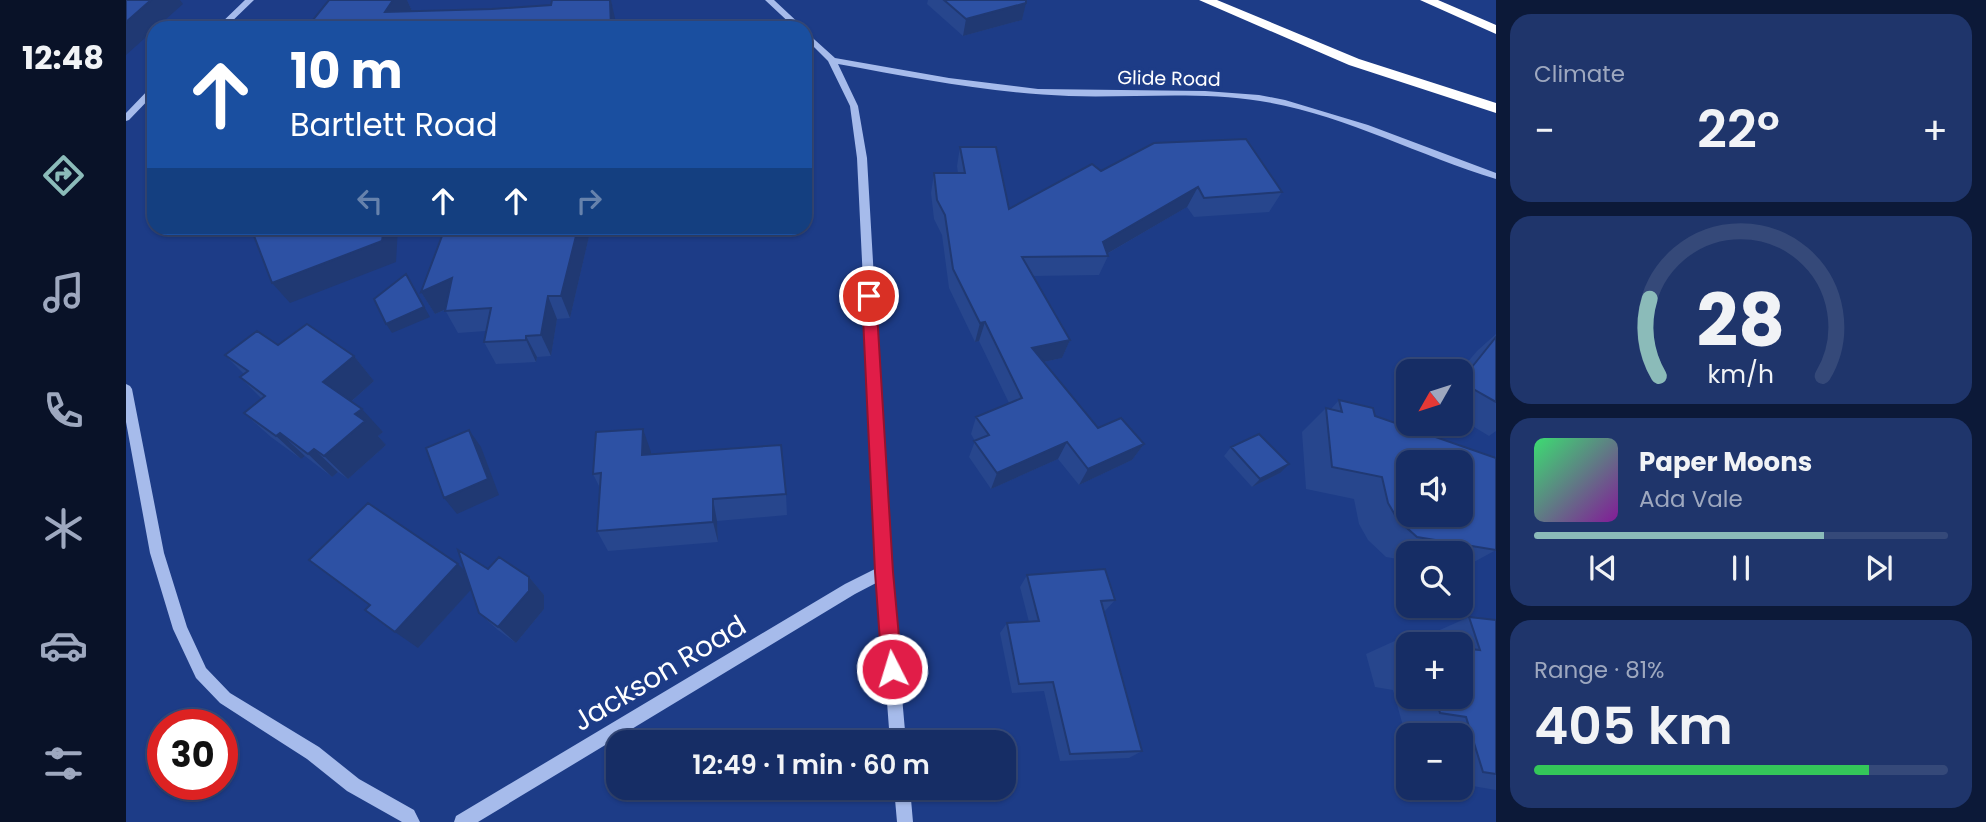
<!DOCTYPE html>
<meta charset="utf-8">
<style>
body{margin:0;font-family:Poppins,sans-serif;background:#1f356b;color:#f1f3f6;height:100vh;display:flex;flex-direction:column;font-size:26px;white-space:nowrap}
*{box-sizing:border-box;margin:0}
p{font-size:23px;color:#9ea8bf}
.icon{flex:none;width:38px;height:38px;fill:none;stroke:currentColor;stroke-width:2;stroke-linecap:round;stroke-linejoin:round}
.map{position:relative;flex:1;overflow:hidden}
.details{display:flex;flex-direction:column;gap:14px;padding:14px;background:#0c1938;width:490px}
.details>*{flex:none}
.guide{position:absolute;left:21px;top:21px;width:665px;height:214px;border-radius:21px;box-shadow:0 2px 5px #0004,0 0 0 2px #354979;background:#1a4fa0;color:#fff;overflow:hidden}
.needle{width:46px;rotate:231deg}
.controls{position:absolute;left:1270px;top:359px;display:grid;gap:14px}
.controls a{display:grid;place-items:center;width:77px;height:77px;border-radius:14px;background:#162d65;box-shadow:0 2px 5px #0004,0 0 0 2px #354979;font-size:35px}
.speed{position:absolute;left:21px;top:709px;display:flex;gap:14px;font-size:35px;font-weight:700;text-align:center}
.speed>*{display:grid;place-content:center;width:91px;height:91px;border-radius:50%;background:#162d65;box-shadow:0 2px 5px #0004,0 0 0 2px #354979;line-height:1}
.speed .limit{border:10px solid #d22;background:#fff;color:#111}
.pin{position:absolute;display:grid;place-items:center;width:60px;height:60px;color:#fff;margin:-30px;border:4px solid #fff;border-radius:50%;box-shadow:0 2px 7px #0007}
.me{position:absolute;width:77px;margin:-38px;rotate:355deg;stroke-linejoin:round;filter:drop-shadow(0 0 5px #0008)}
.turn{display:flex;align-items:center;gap:24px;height:147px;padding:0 28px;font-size:32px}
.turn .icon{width:91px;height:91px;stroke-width:2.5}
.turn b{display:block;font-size:49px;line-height:60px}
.lanes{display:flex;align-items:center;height:66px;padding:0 28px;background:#0003;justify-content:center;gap:35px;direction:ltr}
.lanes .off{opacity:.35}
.big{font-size:52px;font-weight:600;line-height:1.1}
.details .widget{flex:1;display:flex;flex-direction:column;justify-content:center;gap:10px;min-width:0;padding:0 24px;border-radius:21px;background:#1f356b}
.details .dial{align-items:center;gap:0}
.dial svg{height:182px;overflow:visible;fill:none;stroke:#354979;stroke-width:7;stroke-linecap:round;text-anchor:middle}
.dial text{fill:#f1f3f6;stroke:none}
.song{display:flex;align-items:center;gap:21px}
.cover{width:84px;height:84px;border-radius:10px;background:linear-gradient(135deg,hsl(140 70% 55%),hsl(290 70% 35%))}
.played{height:7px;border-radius:4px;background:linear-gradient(90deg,#8bbbb9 70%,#354979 70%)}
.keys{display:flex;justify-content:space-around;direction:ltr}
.heat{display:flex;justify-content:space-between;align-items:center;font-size:38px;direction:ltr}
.charge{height:10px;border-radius:5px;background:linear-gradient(90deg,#34c759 81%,#354979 0)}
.trip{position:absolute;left:480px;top:730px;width:410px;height:70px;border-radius:21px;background:#162d65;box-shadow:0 2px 5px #0004,0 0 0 2px #354979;font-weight:600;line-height:70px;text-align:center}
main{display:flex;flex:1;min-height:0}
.tab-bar{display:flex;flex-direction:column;width:126px;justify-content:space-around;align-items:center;background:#091228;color:#9ea8bf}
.tab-bar .icon{width:49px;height:49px}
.tab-bar .selected{color:#8bbbb9}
.tab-bar b{font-size:32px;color:#f1f3f6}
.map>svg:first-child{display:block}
</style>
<main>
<nav class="tab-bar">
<b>12:48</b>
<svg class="icon selected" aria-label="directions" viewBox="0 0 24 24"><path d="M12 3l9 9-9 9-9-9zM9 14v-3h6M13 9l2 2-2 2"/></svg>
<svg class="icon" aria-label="music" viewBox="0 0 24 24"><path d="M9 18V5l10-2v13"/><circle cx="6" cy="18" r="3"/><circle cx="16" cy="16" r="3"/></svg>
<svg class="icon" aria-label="phone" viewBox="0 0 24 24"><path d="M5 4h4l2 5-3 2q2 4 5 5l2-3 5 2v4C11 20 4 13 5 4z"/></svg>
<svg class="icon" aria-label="climate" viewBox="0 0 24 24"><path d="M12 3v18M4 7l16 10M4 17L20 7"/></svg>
<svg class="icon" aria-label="car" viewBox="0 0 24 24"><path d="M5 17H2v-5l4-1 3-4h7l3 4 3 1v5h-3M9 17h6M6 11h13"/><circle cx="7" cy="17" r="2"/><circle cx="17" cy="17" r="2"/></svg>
<svg class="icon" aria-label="filters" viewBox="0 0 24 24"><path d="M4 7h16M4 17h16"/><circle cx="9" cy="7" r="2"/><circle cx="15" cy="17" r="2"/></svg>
</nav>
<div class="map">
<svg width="1370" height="822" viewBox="0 0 1370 822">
<rect width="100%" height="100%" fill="#1d3c87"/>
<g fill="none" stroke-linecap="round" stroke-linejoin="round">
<path fill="#a6bbeb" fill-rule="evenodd" d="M119,0H128L99,28H90Z
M639,0H648L678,28H669Z
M679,31L709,58L823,78L912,89L1079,91L1133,95L1159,100L1242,125L1370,173V179C1291,155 1217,114 1134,101C1071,91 1006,98 943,96C865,93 788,78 712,64L732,106L741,158L765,572L780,742H764L752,582L729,594L352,822H328L330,816L719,584L751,568L731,158L724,106L702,61L679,38Z
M28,86V94L3,120L0,121V113L25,87Z
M0,384L4,386L6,389L38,553L61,627L80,668L104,693L193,747L233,779L288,810L294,822H276L221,791L181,759L94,703L70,678L47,629L24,553L0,422Z
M768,788H784L787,822H771Z"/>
<path fill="#fff" fill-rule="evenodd" d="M1073,0H1091L1233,59L1370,103V113L1223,65Z
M1294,0H1312L1370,25V34Z"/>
</g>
<path fill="#27468d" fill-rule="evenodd" d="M203,0H281L286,11L366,9L485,0L490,28H189L186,21Z
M802,0H900L896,20L837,36L801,4Z
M834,147L883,209L975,171L1156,192L1143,212L1068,217L1061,207L981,254L982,256L973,275L907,276L944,340L936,358L918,362L972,428L1018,444L1006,460L953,485L932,459L865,489L843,457L849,441L845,434L850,417L883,403L853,341L849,342L823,288L816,235L808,219L805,193L808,173H832L831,166Z
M319,228H465L444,318L431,319L425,356L411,357L410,362L370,364L358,342L360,331L332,333L319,310L309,314L295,292Z
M1370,334V431L1363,436L1335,419V371H1334L1351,351Z
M152,345L228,356L248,381L225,402L257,432L252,436L260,445L222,479L212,472L206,477L179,456L175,459L145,437L118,413L136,399L114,377L118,374L99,355Z
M1213,400L1249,416L1370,550L1335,569V553H1283V561L1260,557L1242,540L1233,524L1228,499L1180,489L1176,432L1200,408L1205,409Z
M1105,447L1154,473L1126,487L1098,456Z
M525,452V454L660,494L661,515L591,521L592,542L482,551L471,531L474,488L467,474Z
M362,569L403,577L418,595V609L390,643L372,630L353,613L345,589L292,648L339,570Z
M901,575L989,600L978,612L1016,751L1003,758L934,761L918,691L886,693L874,633L881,623L903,622L894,587Z
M1343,617L1370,620V790L1335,784V735H1303L1302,729L1277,726L1267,690L1249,687L1240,654L1273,639L1310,644L1307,633ZM1283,644H1335V696H1283Z"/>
<path fill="#203973" d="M25,0H54L57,4L30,28H28V30L0,55V22Z
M267,0H281L286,11L259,12Z
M485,0L490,23V28H485Z
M900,3L896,20L837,36L840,19Z
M1072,187L1061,207L977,256V242Z
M258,228H272L270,262L164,303L146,283Z
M452,228H465L444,318L435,296Z
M280,274L304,317L266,333L260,324Z
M326,278L339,301L309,314L295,292Z
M422,296L431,319L425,356L415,335Z
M859,322L853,341L849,342L854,323Z
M400,336L411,357L410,362L400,340Z
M944,340L936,358L899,366L906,348Z
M228,356L248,381L219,407L197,382Z
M236,409L257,432L252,436L260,445L222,479L198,456L229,414Z
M517,429L525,452L524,477L516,455Z
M343,430L355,447L373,495L331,514L318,498Z
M154,433L179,456L175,459L150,436Z
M941,442L932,459L865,489L871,473Z
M1018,444L1006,460L953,485L962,469Z
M188,449L212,472L206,477L182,454Z
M1163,464L1154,473L1126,487L1134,479Z
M587,499L591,521L592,542L587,522Z
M332,564L351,583L292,648L269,632Z
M403,577L418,595V609L390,643L372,627Z"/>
<path fill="#2d51a4" stroke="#203973" stroke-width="2" fill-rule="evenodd" d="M0,0H25L0,22Z
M203,0H267L259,12L366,9L425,5L426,0H484L485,28H197L202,22L186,21Z
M818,0H900V3L840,19Z
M1120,139L1156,192L1078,198L1072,187L977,242L982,256L896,257L944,340L906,348L972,428L995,418L1018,444L962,469L941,442L871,473L848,441L863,435L850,417L896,398L859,322L854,323L827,269L819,215L811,200L808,173H839L834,147H870L883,209L966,164L975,171L1028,143Z
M125,228H258L256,241L146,283Z
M319,228H452L435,296H422L415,335L400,336V340L358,342L365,308L319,311L326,278L295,292Z
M280,274L298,307L260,324L248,299Z
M181,324L228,356L197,382L236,409L229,414L239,421L198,456L188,449L182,454L154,433L150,436L118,413L139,396L114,377L122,371L99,355L131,331L152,345Z
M1370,337V402L1342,386V372Z
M1213,400L1247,408L1249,416L1370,458V550L1291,537L1272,520L1262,503L1256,477L1206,467L1200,408L1216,412ZM1283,462H1335V514H1283Z
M517,429L516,455L655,445L660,494L587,499V522L471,531L475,473L467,474L470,432Z
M343,430L362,479L318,498L300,448Z
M1133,434L1163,464L1134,479L1105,447Z
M242,503L332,564L269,632L239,610L244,605L183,560Z
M332,550L362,569L373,557L403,577V591L372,627L353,613Z
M979,569L989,600L975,601L1016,751L944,754L927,682L893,684L881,623L913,621L901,575Z
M1343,617L1370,620V774L1357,772L1340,717L1314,713L1309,696H1335V648L1354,650Z
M1273,639L1310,644H1283V672Z"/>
<path fill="#e11d48" stroke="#92132f" stroke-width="2" d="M743,290L750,296L767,572L776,669L773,676L766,679L759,676L756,669L749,572L736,296Z"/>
<g text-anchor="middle" stroke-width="7" stroke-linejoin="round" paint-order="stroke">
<g font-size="19" fill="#fff" stroke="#1d3c87">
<text transform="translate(1043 78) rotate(1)" y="7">Glide Road</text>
</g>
<g font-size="28" fill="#fff" stroke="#1d3c87">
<text transform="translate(533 673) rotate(-31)" y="10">Jackson Road</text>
</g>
</g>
</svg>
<div class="controls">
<a><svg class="needle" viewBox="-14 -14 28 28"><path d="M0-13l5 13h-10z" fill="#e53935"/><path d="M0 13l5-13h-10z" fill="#9ea8bf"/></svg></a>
<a><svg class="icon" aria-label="sound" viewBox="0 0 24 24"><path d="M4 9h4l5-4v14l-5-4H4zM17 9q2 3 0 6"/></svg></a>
<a><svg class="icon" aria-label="search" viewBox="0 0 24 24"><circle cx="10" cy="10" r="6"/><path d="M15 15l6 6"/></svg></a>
<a>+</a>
<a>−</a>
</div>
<div class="speed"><div class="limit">30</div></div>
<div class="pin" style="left:743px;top:296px;background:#d93025"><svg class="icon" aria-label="arrive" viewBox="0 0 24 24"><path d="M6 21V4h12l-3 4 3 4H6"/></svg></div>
<svg class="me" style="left:766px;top:669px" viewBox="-20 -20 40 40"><circle r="17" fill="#e11d48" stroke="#fff" stroke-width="3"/><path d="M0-11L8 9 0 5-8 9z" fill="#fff"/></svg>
<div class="trip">12:49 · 1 min · 60 m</div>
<div class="guide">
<div class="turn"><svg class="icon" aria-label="ahead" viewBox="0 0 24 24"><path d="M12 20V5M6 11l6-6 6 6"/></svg><div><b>10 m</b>Bartlett Road</div></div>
<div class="lanes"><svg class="icon off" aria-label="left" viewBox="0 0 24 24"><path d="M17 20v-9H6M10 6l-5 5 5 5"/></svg><svg class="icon" aria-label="ahead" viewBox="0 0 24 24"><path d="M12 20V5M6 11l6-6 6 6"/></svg><svg class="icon" aria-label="ahead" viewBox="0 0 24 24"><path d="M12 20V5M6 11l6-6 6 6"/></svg><svg class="icon off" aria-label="right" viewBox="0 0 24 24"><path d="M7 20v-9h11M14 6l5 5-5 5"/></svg></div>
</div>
</div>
<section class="details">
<div class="widget"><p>Climate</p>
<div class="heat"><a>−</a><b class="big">22°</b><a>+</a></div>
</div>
<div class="widget dial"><svg viewBox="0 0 100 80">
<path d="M14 69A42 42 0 1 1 86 69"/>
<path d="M14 69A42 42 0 0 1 10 35" stroke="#8bbbb9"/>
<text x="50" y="56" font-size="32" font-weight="700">28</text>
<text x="50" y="72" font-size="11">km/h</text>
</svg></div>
<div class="widget">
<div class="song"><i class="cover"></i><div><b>Paper Moons</b><p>Ada Vale</p></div></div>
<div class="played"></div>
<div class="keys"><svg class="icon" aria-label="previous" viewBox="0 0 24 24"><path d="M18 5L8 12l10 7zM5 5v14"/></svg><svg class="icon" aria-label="pause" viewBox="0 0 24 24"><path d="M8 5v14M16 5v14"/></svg><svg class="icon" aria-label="next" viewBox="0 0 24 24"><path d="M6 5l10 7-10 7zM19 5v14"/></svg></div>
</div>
<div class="widget"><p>Range · 81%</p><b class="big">405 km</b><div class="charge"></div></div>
</section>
</main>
